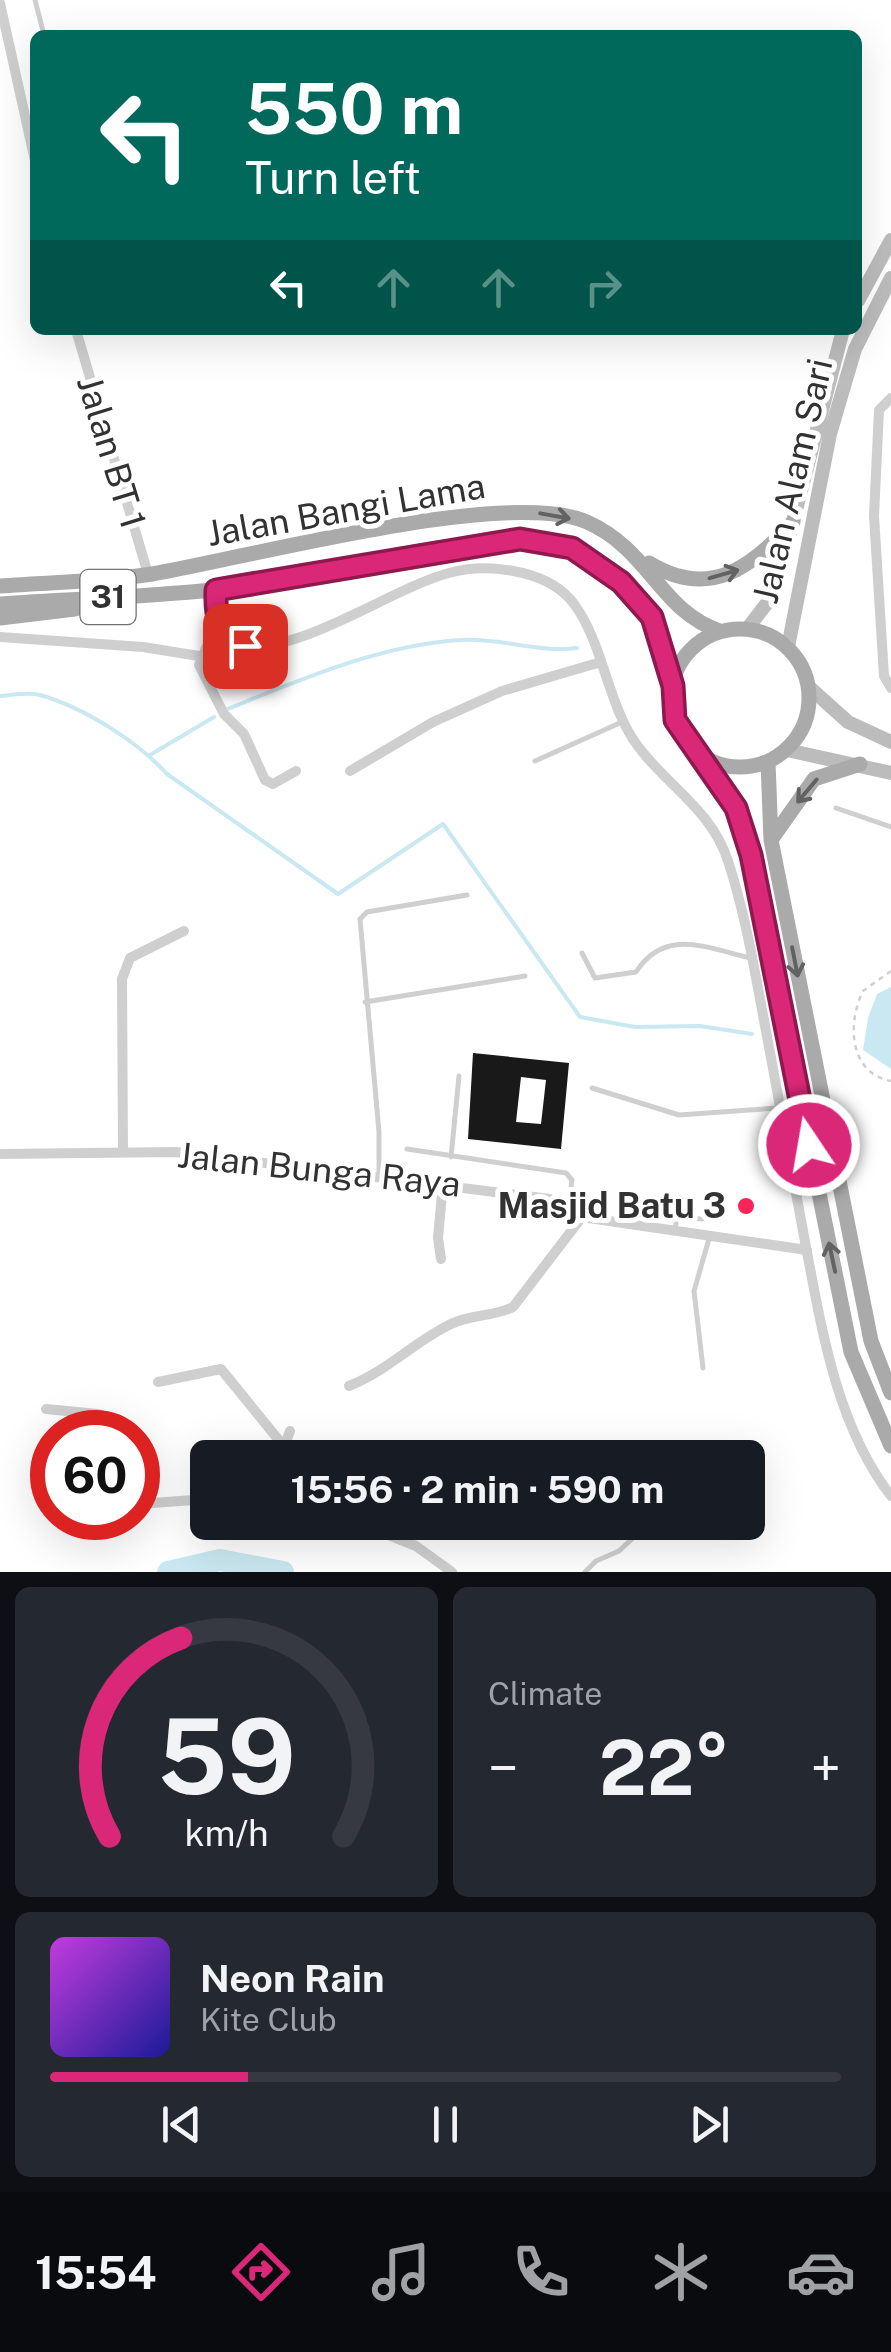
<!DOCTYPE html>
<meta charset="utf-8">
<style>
body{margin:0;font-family:"Public Sans",sans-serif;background:#242831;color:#f1f3f6;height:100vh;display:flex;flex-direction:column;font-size:38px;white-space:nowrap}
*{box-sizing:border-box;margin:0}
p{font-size:32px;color:#9ea1a6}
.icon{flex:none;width:55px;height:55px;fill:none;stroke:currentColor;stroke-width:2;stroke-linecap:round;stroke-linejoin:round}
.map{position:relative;height:1572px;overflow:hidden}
.side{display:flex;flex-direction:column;gap:15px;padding:15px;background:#0d0f14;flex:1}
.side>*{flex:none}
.top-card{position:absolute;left:30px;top:30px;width:832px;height:305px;border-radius:15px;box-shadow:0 10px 40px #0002;background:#00695c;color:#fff;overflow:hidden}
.speed{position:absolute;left:30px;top:1410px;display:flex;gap:20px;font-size:50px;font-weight:700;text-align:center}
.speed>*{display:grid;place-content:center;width:130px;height:130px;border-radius:50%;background:#171b24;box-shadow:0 10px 40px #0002;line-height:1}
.speed .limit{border:15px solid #d22;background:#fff;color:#111}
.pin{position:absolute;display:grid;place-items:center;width:85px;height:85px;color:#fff;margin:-42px;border-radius:20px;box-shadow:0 5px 15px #0006}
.me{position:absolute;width:110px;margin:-55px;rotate:348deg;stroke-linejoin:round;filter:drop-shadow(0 0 8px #0008)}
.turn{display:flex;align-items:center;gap:35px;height:210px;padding:0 50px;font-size:45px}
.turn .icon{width:130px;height:130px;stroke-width:2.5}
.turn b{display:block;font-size:70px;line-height:85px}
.lanes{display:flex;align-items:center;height:95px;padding:0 50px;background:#0003;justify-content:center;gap:50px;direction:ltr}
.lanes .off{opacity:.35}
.big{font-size:75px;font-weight:700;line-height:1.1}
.side .widget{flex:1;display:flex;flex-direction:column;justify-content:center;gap:15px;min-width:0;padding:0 35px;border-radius:15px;background:#242831}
.side .dial{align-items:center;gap:0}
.dial svg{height:260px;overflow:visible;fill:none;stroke:#363941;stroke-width:7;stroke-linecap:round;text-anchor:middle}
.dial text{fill:#f1f3f6;stroke:none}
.song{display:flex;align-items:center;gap:30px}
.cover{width:120px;height:120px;border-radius:15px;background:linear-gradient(135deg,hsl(290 70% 55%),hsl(240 70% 35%))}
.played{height:10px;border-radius:5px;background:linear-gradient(90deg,#db2777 25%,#363941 25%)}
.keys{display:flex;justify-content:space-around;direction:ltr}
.heat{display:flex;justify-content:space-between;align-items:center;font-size:55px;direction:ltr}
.side .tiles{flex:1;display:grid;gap:15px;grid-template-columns:1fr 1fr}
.widget:last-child{grid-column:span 2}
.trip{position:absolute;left:190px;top:1440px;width:575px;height:100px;border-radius:15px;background:#171b24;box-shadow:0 10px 40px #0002;font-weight:700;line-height:100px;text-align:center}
.menu{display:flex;height:160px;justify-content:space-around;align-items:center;background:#090b0e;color:#9ea1a6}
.menu .icon{width:70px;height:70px}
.menu .active{color:#db2777}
.menu b{font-size:45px;color:#f1f3f6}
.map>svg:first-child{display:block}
</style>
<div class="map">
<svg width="891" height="1572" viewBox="0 0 891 1572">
<rect width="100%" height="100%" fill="#fff"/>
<path fill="#cae8f1" d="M891,987V1069L863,1050L868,1018L877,994Z"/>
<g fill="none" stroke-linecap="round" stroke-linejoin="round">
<path stroke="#cae8f1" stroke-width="4" d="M0,696C12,695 28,692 40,695C83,707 137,741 167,774L338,894L443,824L580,1017L635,1027L700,1026L752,1034
M225,710C300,680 382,644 462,640C502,638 539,653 577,648
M150,755L214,717"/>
<path stroke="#cae8f1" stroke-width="22" d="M168,1572L220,1560L283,1572"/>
</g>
<path fill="#191919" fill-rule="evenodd" d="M473,1053L569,1063L561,1149L468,1139ZM521,1077L546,1080L541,1124L516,1122Z"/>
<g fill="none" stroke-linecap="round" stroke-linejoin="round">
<path stroke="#cfcfcf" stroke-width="2.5" stroke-dasharray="5 5" stroke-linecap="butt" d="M891,971L863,991C847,1024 849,1073 891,1081"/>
<path stroke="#cfcfcf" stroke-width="5" d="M35,0L44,35
M535,761L622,722
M836,808L891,827
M582,953L595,978L636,972C665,927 707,948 750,958
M365,1002L525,976
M592,1088L679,1115L777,1108
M407,1149L566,1173L572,1180L568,1212
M451,1157L459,1076
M379,1176V1132L360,919L367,912L467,895
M675,1229L677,1217L702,1219
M703,1368L694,1291L709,1239
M585,1572L596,1561L619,1551L650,1522"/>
<path stroke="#cfcfcf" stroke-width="10" d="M0,3L35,161
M76,330L148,574
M891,398L879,410L874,516L884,676L891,688
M216,589C215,611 217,639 243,645C297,656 394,587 449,573C486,563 543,569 570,599C586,617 596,645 603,667C614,699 622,729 645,755C675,791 713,814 728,861C746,916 755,973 766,1031C779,1103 793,1175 806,1247C822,1331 837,1426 891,1496
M0,637L143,647L199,656
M230,640L207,646L199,665L224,714L244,734L265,780L273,784L296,771
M350,771L433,722L502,691L601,662
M123,1151L122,979L130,958L184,931
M0,1154L176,1152L550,1199L568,1215L807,1250
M441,1259L438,1238L443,1183
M158,1382L221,1369L282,1444
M349,1386C389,1370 415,1341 451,1324C471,1314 493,1317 513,1307L582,1217
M46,1409L98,1414L101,1432
M280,1458L290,1431
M138,1504L208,1499
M356,1522L416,1546L452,1572"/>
<path stroke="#bcbcbc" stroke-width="14" d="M858,301L891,240
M747,629L774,594L843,330
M788,647L830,434L855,349L891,278
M809,687L848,722L891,742
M787,750L891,773"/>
<path stroke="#aaa" stroke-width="15" d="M649,563C710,600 750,568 793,522
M0,586C51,582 102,582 152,574C247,558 508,487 587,522C650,550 660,611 720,631
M0,604C71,599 143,597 213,590C298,581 504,518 575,549C635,575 657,628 673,686
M0,618L75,609
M671 698a69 69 0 1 1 138 0a69 69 0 1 1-138 0Z
M702,756L736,807L751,855L851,1352L891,1446
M768,762L771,840L871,1341L891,1393
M771,840L814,779L860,764"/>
</g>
<defs><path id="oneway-shaft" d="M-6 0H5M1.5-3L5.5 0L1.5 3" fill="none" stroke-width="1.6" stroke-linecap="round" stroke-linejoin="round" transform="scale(2.5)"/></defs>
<g stroke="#626262">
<use href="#oneway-shaft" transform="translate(555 516) rotate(10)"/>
<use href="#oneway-shaft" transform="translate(724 574) rotate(-16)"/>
<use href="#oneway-shaft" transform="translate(807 791) rotate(130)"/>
<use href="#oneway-shaft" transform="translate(795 962) rotate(79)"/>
<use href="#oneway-shaft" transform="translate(832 1257) rotate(-102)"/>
</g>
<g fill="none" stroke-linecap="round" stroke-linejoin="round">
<g stroke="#8e194d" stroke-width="25">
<path id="route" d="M245,646C218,634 215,616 216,590L520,539L572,548L621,582L652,617L673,686L675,720L736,808L751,855L809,1145"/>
</g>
<use href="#route" stroke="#db2777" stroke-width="18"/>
</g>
<circle fill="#f72558" stroke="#fff" stroke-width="4" cx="746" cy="1206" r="10"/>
<g text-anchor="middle" stroke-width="10" stroke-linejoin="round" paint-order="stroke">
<rect fill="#fff" stroke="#707070" stroke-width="2.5" x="80.5" y="570" width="55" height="54" rx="8"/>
<g font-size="32" font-weight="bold" fill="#323232">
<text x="108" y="608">31</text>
</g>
<g font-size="35" fill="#323232" stroke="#fff">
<text transform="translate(111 452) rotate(73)" y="12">Jalan BT 1</text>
<text transform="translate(793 481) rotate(-77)" y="12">Jalan Alam Sari</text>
<text transform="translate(346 510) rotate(-10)" y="12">Jalan Bangi Lama</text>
<text transform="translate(319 1170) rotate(6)" y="12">Jalan Bunga Raya</text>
</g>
<g font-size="35" font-weight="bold" fill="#323232" stroke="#fff" text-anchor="end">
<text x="726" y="1218">Masjid Batu 3</text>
</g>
</g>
</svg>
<div class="speed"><div class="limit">60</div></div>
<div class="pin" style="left:245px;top:646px;background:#d93025"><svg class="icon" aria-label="arrive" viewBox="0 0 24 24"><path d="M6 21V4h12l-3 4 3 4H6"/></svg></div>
<svg class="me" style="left:809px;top:1145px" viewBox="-20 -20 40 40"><circle r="17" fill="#db2777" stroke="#fff" stroke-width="3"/><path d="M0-11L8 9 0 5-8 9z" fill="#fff"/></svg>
<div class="trip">15:56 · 2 min · 590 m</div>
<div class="top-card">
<div class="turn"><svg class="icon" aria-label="left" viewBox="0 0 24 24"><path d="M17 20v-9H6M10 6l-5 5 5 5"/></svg><div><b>550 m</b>Turn left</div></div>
<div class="lanes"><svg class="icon" aria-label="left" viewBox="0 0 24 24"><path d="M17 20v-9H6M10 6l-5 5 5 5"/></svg><svg class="icon off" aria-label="ahead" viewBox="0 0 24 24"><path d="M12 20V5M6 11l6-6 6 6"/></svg><svg class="icon off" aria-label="ahead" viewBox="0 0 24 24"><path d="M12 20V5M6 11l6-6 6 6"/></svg><svg class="icon off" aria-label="right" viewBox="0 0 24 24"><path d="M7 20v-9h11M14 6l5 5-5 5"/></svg></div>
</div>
</div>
<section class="side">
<div class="tiles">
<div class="widget dial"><svg viewBox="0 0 100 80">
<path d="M14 69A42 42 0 1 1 86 69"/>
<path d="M14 69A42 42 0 0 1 36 8" stroke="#db2777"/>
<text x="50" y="56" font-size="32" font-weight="700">59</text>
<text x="50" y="72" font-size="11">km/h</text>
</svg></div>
<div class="widget"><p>Climate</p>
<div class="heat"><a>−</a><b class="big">22°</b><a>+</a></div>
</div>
<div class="widget">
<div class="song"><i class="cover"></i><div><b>Neon Rain</b><p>Kite Club</p></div></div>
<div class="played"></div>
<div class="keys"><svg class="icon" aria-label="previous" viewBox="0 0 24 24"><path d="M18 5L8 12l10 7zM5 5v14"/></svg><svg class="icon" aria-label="pause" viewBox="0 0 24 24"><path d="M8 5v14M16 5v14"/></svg><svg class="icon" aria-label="next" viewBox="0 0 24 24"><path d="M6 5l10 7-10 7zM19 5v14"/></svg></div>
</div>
</div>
</section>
<nav class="menu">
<b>15:54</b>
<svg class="icon active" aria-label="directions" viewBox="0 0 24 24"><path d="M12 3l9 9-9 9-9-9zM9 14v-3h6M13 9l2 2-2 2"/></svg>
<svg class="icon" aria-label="music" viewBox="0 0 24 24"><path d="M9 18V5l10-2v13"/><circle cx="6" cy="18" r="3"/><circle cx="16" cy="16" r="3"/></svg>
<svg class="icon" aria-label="phone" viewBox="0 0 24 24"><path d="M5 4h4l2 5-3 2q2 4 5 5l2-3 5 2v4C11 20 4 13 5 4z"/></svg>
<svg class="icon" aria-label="climate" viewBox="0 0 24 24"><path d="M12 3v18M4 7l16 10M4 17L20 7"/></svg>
<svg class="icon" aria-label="car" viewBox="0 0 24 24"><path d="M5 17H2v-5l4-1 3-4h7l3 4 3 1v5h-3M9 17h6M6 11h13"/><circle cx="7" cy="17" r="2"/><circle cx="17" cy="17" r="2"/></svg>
</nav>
